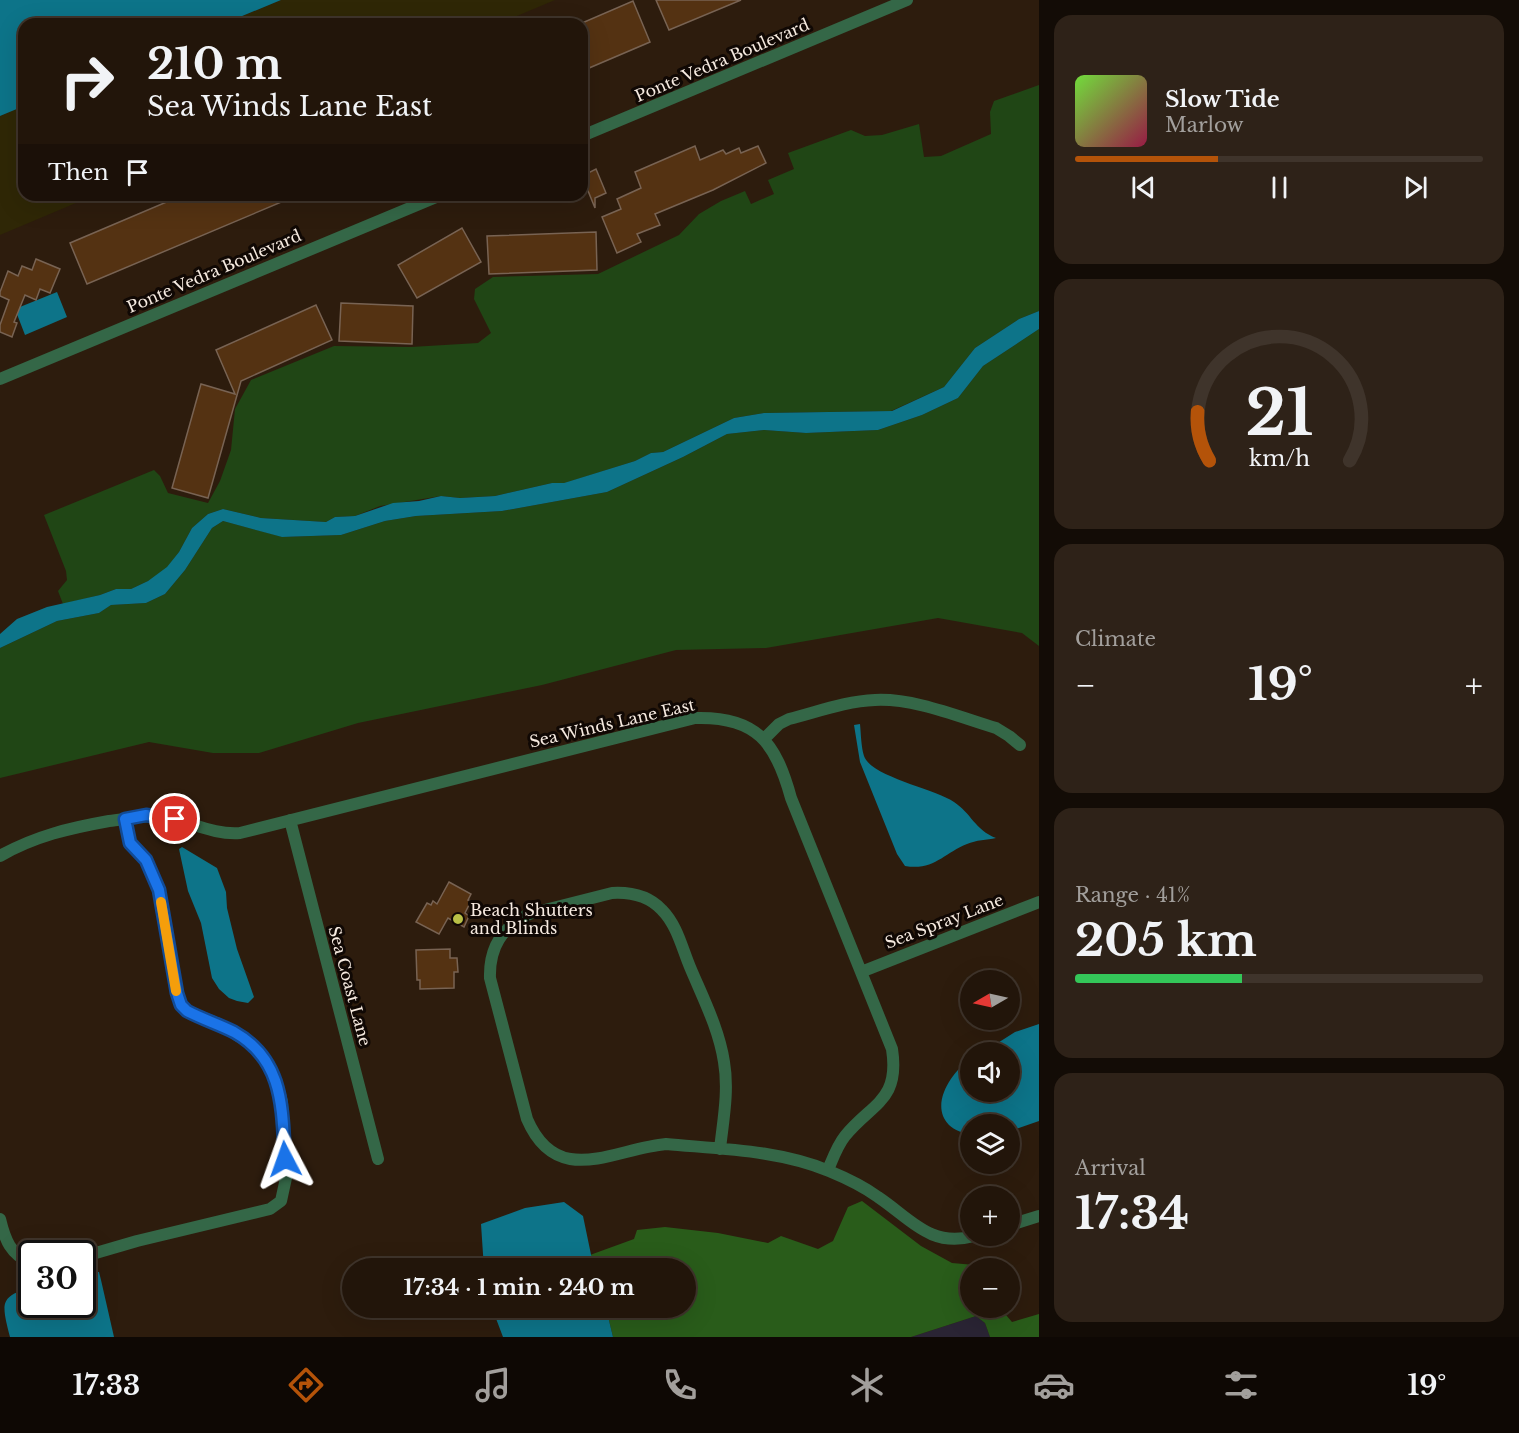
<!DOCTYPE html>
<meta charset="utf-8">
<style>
body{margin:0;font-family:"Libre Baskerville",serif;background:#2e2218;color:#f1f3f6;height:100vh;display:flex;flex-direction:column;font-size:22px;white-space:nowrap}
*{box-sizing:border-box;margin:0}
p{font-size:20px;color:#a29f9c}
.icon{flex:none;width:33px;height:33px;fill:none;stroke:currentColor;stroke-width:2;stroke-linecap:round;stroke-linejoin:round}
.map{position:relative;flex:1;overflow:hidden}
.panel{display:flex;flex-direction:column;gap:15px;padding:15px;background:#130c06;width:480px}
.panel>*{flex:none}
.guide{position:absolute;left:18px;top:18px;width:570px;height:183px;border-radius:18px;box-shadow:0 6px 24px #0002,0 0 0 2px #3f342b;background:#22150a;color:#f1f3f6;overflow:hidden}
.needle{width:39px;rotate:261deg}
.fabs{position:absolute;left:960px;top:970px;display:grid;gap:12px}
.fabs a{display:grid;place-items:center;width:60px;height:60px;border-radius:50%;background:#22150a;box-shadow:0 6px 24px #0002,0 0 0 2px #3f342b;font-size:30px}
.speed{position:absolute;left:18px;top:1240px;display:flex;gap:12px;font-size:30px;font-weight:700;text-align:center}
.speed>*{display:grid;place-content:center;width:78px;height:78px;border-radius:50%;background:#22150a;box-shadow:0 6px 24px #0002,0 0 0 2px #3f342b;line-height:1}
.speed .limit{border:3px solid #111;border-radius:9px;background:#fff;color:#111}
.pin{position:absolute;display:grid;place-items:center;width:51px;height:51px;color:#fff;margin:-26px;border:3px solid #fff;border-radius:50%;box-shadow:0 2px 6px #0007}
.me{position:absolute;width:66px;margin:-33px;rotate:356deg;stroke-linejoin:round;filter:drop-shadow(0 0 4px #0008)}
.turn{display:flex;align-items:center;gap:21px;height:126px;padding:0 30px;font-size:27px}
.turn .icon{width:78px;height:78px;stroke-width:2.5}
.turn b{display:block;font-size:42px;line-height:51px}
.then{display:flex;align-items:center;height:57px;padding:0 30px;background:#0003;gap:12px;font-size:22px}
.big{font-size:45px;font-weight:800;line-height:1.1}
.panel .widget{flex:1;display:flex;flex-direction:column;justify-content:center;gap:9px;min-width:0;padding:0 21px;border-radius:18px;background:#2e2218}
.panel .dial{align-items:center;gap:0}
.dial svg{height:156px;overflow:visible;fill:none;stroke:#3f342b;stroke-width:7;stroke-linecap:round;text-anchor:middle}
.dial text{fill:#f1f3f6;stroke:none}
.song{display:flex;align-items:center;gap:18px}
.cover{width:72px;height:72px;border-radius:9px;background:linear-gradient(135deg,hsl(100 70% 55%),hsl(340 70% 35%))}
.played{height:6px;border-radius:3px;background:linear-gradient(90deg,#b45309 35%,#3f342b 35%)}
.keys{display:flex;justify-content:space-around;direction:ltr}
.heat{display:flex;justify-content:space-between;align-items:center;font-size:33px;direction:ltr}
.charge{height:9px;border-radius:4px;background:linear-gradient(90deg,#34c759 41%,#3f342b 0)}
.trip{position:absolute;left:342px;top:1258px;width:354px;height:60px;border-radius:30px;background:#22150a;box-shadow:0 6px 24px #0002,0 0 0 2px #3f342b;font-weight:800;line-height:60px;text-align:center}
.dock{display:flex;height:96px;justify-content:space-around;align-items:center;background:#0e0804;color:#a29f9c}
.dock .icon{width:42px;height:42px}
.dock .selected{color:#b45309}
.dock b{font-size:27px;color:#f1f3f6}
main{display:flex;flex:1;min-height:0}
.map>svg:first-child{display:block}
</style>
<main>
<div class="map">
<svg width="1039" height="1337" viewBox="0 0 1039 1337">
<rect width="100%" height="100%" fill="#2d1c0d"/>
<path fill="#2a2434" d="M976,1316L985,1323L990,1337H911Z"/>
<path fill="#204615" d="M1039,85V311L1019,319L975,348L944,387L891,411L764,413L734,418L663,452L651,453L635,461L565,483H552L495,496L460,498L441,496L380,506L355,516L335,517L326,522L261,518L223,509L208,514L192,528L179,552L167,568L148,581L131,589H116L100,595L63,604L58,591L67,580L66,571L44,515L154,470L160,476L168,493L208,503L220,481L231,450L235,409L251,380L334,346L411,347L478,343L491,333L474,299L475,289L493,277L598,274L679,235L699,214L721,201L745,191L751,204L774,194L768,180L794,169L788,153L851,130L865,136L882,135L919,124L924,157L941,156L991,134L990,112L994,101Z
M1039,329V646L1022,633L938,618L766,648L676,650L542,685L358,723L259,753H213L149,742L0,778V648L57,621L99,613L111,605L146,603L165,594L185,570L212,528L223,521L283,537L341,535L385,521L416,516L502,511L607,492L683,457L727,434L764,430L806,433L878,430L922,415L958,398L983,366Z"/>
<path fill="#295c1a" d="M862,1201L921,1246L952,1263L986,1266L987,1269H970V1308H1000L1012,1322L1039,1314V1337H990L985,1323L976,1316L911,1337H613L606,1308H686V1269H594L590,1255L634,1239L637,1230L665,1227L718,1233L768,1243L781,1236L818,1249L833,1241L848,1207Z"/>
<path fill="#2f2706" d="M281,0H555L498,24H223Z
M24,106V195H95L0,235V116Z"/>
<path fill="#0d7489" d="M0,0H281L223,24H24V106L0,116Z
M57,292L67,317L25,335L15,309Z
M1039,311V329L983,366L958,398L922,415L878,430L806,433L764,430L727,434L683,457L607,492L502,511L416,516L385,521L341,535L282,537L223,521L212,528L185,570L165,594L146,603L111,605L99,613L57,621L0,648V634L17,619L47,607L100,595L116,589H131L148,581L167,567L179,552L192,528L208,514L223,509L261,518L326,522L335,517L355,516L393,503L419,501L441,496L460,498L495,496L552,483H564L635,461L651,453L663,452L734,418L764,413L892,411L944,387L975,348L1019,319Z
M860,724C861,734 861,746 864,756C871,777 936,789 954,802C971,813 975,830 996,838C987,840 976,840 967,844C944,853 934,871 905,866L897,854L860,762L854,725Z
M182,847L217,868L226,892L227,908L237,949L254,997L248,1003L237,1001L229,998L219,989L212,978L201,923L188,891L179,849Z
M1039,1024V1121L1010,1131V1125H970V1136C964,1133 954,1130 949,1125C929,1105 952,1071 970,1060V1092H1010V1053H982L1015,1032Z
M564,1202L583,1216L594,1269H484L481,1224L525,1208Z
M94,1272H99L101,1280L114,1337H10C1,1302 0,1297 31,1287L32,1305H82L83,1275Z
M492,1308H606L613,1337H503Z"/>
<path fill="#543212" stroke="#786353" stroke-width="1.5" d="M656,0H741L669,30Z
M633,1L650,42L582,71V23Z
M695,146L700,160L723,150L726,154L739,148L741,153L758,146L766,163L713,190L655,214L660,225L637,234L641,242L617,253L602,217L621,209L617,199L641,188L635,172Z
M596,169L606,193L595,198V208L582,176Z
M183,195H298L87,284L70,243Z
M462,228L481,262L417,298L398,265Z
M596,232L597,270L489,274L487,236Z
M36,259L60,269L50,293L40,289L36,300L25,295L14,322L17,323L12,337L0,332V325L9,300L0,296V292L8,271L18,276L22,266L32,270Z
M341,303L413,306L412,344L339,341Z
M316,305L332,340L241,381L208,498L172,488L201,384L235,394L216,350Z
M449,882L471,894L468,900L471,901L465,913L469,916L464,927L448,918L439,934L416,922L427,903L431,905L433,901L437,904Z
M450,949V958H457L458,972H454V988L420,989V980H417L416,950Z"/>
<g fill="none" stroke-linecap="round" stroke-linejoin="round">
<path stroke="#346747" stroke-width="12" d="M582,136L907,0
M0,379L441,195
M764,739L779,724L789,719C817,712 846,701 875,700C914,698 959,717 996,728L1009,736L1020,745
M290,820L378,1159
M0,856C35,836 70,828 109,821C127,819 145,814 164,817C190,821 212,835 240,833L695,718C757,716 776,743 791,798L892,1049C900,1101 872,1103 845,1136C837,1146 833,1158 828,1170
M861,972L1039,902
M720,1149C723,1121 729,1091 724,1062C719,1029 703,998 690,967C682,948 677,925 662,910C649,896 630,892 612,893L529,914C502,927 489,947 490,978L527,1119C557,1189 613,1149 666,1144C720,1149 779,1150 829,1171C846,1178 863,1186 878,1197C911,1219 930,1248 974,1236
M0,1219C5,1240 10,1254 32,1264
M1010,1225L1039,1216
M82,1257L137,1241L270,1209L281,1201L286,1178L282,1102L277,1083L269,1065L251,1044L219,1024L187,1011L181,1005L177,993L159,890L146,860L130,843L125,819"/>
</g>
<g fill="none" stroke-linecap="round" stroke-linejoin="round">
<g stroke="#114b97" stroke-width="15">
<path id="route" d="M175,819L146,815L125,819L130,843L146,860L159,890L177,993L181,1005L187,1011C202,1019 218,1024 234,1032C284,1060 282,1108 285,1159"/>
</g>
<use href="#route" stroke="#1a73e8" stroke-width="10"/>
<path stroke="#f59e0b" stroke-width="10" d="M161,902L176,991"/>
</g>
<circle fill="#b9c046" stroke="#100804" stroke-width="2" cx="458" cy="919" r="6"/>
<g text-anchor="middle" stroke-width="6" stroke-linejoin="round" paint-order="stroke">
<g font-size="16" fill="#f6eae0" stroke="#100804">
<text transform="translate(722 60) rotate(-23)" y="6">Ponte Vedra Boulevard</text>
<text transform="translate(214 271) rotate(-23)" y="6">Ponte Vedra Boulevard</text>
<text transform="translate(612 723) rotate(-13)" y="6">Sea Winds Lane East</text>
<text transform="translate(944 921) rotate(-21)" y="6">Sea Spray Lane</text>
<text transform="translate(350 986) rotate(75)" y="6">Sea Coast Lane</text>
</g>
<g font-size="16" fill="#f6eae0" stroke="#100804" text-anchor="start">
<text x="470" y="916">Beach Shutters<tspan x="470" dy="18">and Blinds</tspan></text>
</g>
</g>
</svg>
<div class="fabs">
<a><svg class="needle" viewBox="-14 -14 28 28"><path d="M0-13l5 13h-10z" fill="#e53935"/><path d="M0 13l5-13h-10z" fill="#a29f9c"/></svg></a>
<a><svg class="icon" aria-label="sound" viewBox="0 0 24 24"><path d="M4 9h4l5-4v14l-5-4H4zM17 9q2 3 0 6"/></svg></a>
<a><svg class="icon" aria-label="layers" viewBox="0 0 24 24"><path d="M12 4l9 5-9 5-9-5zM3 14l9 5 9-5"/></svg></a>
<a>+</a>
<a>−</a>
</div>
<div class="speed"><div class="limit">30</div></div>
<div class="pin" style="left:175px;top:819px;background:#d93025"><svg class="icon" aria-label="arrive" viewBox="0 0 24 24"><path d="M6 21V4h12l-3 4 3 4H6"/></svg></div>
<svg class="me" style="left:285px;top:1159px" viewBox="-20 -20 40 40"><path d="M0-17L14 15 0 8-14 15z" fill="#1a73e8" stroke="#fff" stroke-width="4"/></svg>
<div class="trip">17:34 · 1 min · 240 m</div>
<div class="guide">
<div class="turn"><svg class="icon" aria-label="right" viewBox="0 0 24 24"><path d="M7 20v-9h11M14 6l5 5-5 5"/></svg><div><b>210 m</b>Sea Winds Lane East</div></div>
<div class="then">Then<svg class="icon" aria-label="arrive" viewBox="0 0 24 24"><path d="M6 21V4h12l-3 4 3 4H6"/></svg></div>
</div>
</div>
<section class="panel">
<div class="widget">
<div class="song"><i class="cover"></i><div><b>Slow Tide</b><p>Marlow</p></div></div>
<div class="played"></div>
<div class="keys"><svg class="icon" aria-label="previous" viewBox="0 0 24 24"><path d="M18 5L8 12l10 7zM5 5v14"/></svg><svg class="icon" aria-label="pause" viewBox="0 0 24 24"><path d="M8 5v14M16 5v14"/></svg><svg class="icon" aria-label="next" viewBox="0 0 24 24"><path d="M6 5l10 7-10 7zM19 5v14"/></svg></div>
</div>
<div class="widget dial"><svg viewBox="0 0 100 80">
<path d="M14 69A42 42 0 1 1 86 69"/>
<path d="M14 69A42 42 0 0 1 8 44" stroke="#b45309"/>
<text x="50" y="56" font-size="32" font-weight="700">21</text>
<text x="50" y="72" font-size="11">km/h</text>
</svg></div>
<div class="widget"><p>Climate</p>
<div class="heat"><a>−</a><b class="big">19°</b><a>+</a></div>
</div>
<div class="widget"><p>Range · 41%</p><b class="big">205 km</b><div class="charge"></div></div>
<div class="widget"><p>Arrival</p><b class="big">17:34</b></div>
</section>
</main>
<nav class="dock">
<b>17:33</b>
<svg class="icon selected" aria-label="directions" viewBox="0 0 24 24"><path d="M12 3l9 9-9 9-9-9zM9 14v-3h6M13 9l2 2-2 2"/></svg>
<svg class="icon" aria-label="music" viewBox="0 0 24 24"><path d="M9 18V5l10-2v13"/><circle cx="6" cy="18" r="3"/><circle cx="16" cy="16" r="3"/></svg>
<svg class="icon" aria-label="phone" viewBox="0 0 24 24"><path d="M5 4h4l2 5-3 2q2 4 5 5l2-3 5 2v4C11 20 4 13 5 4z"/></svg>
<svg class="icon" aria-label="climate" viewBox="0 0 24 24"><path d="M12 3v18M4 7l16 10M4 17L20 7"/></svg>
<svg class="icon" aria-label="car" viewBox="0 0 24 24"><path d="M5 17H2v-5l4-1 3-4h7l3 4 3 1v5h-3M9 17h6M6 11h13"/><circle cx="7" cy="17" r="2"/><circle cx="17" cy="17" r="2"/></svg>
<svg class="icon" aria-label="filters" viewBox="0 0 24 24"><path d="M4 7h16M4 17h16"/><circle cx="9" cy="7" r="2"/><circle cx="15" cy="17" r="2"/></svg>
<b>19°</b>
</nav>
